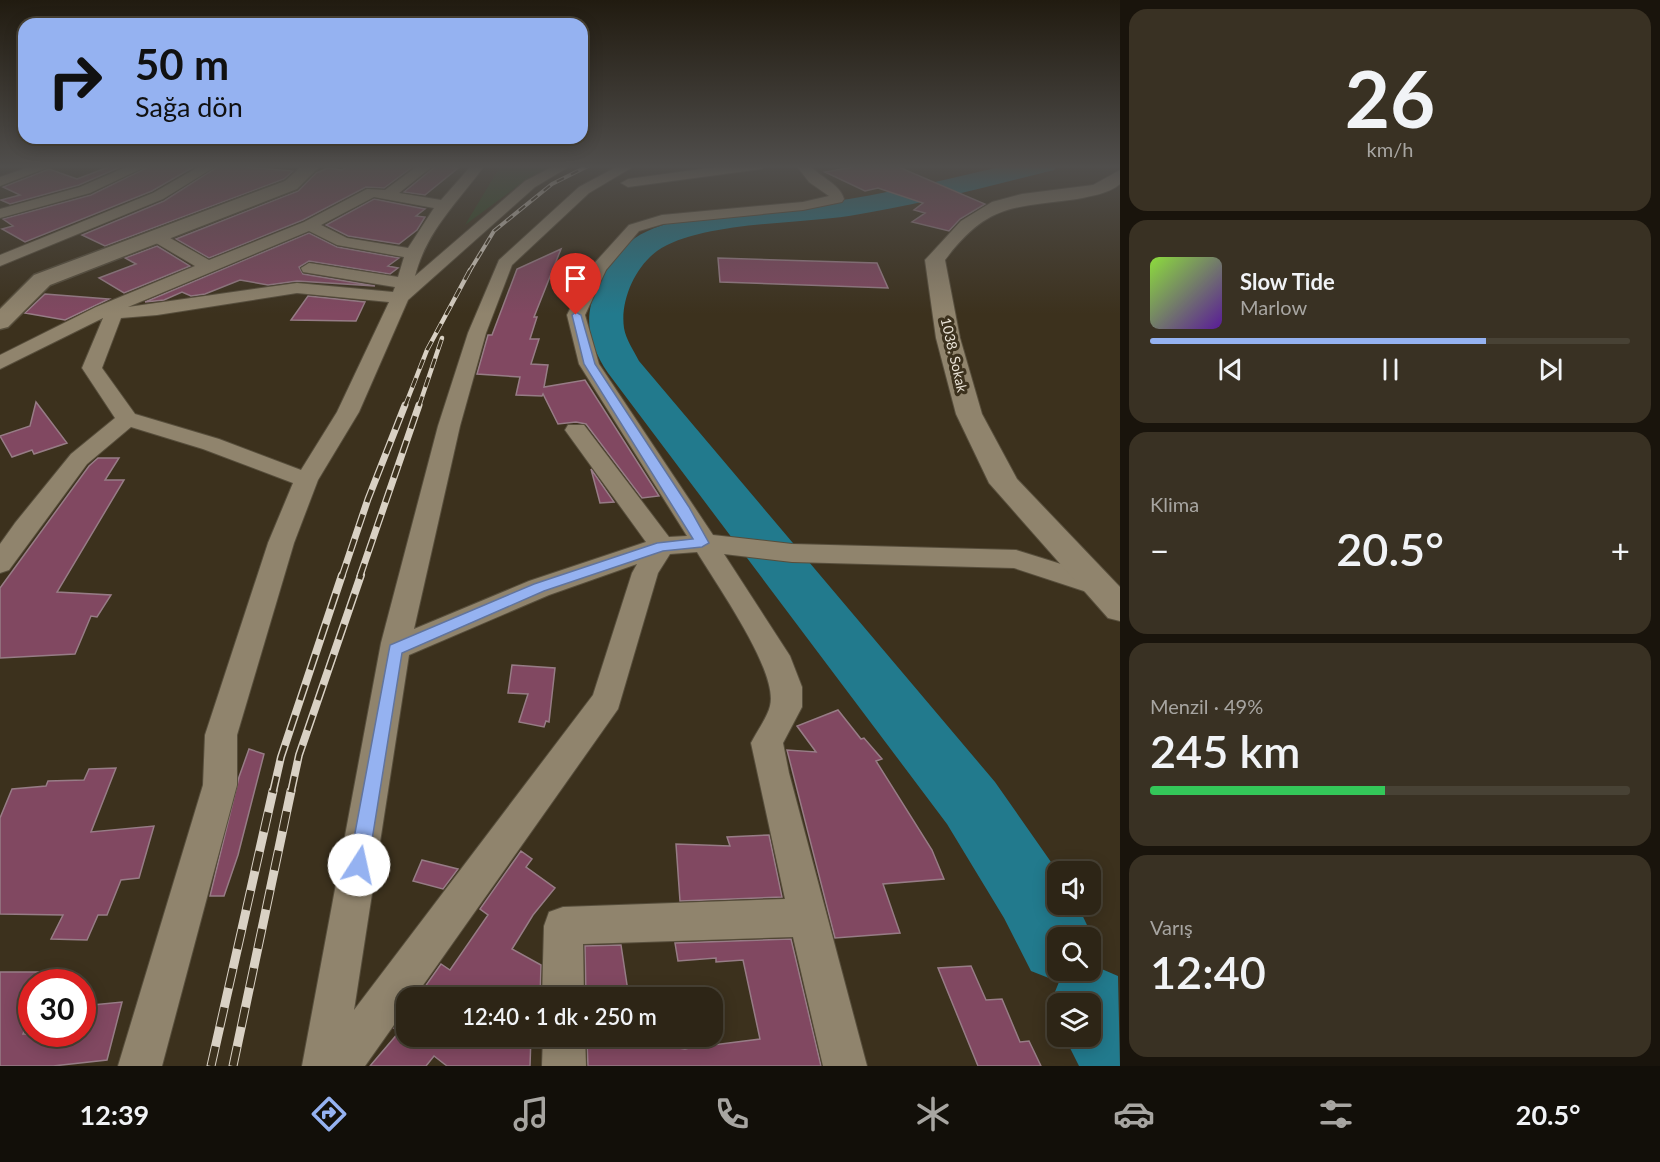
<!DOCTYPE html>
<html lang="tr">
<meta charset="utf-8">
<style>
body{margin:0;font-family:Lato,sans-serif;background:#393123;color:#f1f3f6;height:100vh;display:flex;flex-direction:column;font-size:22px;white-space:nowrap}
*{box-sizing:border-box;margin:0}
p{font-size:20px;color:#a7a5a1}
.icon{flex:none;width:33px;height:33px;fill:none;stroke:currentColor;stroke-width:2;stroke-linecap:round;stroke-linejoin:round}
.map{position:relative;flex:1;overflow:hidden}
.side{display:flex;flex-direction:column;gap:9px;padding:9px;background:#19140c;width:540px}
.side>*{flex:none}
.guide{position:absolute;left:18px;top:18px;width:570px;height:126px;border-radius:18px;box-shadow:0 3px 15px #0003,0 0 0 2px #484235;background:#95b2f1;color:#111;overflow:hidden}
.controls{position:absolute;left:1047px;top:861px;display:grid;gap:12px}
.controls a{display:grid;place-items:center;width:54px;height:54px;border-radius:12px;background:#2d2516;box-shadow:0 3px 15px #0003,0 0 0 2px #484235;font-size:30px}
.speed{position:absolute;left:18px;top:969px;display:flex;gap:12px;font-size:30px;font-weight:700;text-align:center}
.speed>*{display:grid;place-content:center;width:78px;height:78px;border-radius:50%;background:#2d2516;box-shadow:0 3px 15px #0003,0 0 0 2px #484235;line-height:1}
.speed .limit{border:9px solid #d22;background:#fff;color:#111}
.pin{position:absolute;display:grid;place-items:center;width:51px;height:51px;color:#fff;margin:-62px -26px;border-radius:50% 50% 50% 0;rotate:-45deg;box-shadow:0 0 6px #0007}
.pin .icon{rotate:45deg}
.me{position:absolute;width:66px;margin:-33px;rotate:10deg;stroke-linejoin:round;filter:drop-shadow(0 0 4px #0008)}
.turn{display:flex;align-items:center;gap:21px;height:126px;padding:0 18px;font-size:27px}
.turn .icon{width:78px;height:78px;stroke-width:2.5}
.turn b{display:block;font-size:42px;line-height:51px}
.big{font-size:45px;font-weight:600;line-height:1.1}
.side .tile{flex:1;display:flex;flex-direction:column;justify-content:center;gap:9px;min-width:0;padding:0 21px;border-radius:18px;background:#393123}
.side .dial{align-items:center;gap:0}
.dial b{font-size:78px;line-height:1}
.song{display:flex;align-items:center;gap:18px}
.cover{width:72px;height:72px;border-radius:9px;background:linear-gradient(135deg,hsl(90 70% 55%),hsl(270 70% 35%))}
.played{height:6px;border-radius:3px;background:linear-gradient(90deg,#95b2f1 70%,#484235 70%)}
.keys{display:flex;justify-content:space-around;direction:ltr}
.heat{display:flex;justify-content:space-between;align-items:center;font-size:33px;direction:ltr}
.charge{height:9px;border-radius:4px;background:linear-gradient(90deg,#34c759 49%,#484235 0)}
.trip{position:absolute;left:396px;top:987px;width:327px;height:60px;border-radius:18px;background:#2d2516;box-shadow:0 3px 15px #0003,0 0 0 2px #484235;font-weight:600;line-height:60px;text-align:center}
.dock{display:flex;height:96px;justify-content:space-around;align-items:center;background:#120f09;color:#a7a5a1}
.dock .icon{width:42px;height:42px}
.dock .current{color:#95b2f1}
.dock b{font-size:27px;color:#f1f3f6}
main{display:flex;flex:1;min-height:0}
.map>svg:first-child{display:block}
</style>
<main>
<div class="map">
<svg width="1120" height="1066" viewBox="0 0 1120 1066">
<rect width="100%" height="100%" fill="#3c311d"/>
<path fill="#2e471f" d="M501,165H556L530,177L465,225Z"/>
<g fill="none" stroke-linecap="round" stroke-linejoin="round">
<path fill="#227a8d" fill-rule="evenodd" d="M1009,165H1058L1054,170C986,187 918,205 849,216C797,224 699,222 657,251C635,267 620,301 624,328C626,340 634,351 639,361L995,782L1058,872V904H1077L1096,944L1090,958V938H1058V970H1090V964L1118,976L1120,1066H1079L1064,1036H1090V1004H1058V1022L1050,1004L1059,982L1031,971L1004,918L947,824L608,373C590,346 582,319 597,288C605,270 618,250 635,238C682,207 791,208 849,199C903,190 956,177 1009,165Z"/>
</g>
<path fill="#814861" stroke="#977c86" stroke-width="1.5" d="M114,165H125L79,185L10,204L1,200L20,195L3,187L49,169L77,179Z
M152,165H197L152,191L25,242L2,229L13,226L3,219L91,195Z
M220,165L293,171L284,179L105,246L82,235L164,201Z
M349,165H415L384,188L366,187L303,220L209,258L176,239L298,191L316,173L328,168L342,170Z
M865,165H894L985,204L960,219L949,231L912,222L925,213L914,210L923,203L878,188L865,191L825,172Z
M436,166L458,168L425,195L404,192Z
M374,199L425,209L416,216L425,217L417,230L399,244L348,236L326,225Z
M309,233L337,247L399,258L388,266L398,268L390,274L309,261L299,267L303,274L375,286L297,281L268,285L240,280L205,294L191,296L182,292L164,300L145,302Z
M157,246L190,266L124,293L99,278L136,264L125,258Z
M561,249L534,317H537L530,339H539L531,364L548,365L544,387L585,380L659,496L642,498L586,424L576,422L558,424L543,394L542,396L516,395L520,377L477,374L488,335H492L517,269Z
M718,258L877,263L888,288L720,282Z
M45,294L109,299L65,320L25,313Z
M308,296L365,302L356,321L291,320Z
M36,402L67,443L34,454L32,450L12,457L0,436L30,426Z
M98,458H119L105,480H124L57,592L111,595L97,617L91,616L75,654L0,658V588L89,466Z
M591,469L614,502L600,503Z
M512,665L555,668L549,722L546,721L544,727L519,722L528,694L508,693Z
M838,710L861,739L864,738L882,759L876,761L932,850L944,879L883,884L900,933L835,938L787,750L816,752L797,726Z
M249,749L264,754L238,855L224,896H210L239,777Z
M116,768L91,832L154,826L139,878L121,880L107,915H98L87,940L51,939L63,915L0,914V818L12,789L46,786L48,781L84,780L89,769Z
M769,835L782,897L680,901L676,844L730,846L727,837Z
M521,851L532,859L526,867L555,888L533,915L512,949L541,965L540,998H417L441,964L450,970L488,915L480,909Z
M422,860L458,869L443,889L413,881Z
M791,939L821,1066H588L587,1042L625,1040L685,1049L690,1048L689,1036H712L713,1045L760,1039L743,960L716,962V958L678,961L675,943Z
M621,945L629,998H586L585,946Z
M971,966L986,1000L1002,999L1020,1042L1029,1041L1041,1066H978L938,968Z
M0,972H44L39,982H32V1000L24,1017H30L23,1034H82V1006L122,1002L107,1060L53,1066H0Z
M406,1011V1036H531L530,1066H447L434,1056L426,1066H370L399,1032L394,1028Z"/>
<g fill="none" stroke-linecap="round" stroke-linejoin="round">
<g stroke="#574e3c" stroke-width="2">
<path id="minor" d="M35,165H54L0,186V177Z
M131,165H149L90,193L0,218V209L80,187Z
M202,165H218L163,199L0,266V255L153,193Z
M419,165H434L399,193L441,200L472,165H485C458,202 427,230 415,276L525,181L556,165H572L535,187L408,300L359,412L318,480L294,543L237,735V785L162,1066H118L203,785L205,735L268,543L293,483L203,449L131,427L87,464L9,570L0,573V544L15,523L71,454L115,418L82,368L103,318L0,369V355L96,307L195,266L151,240L149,237L151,234H163L209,260L304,222L367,189L385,190ZM374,197L434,208L408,248L347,238L321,225ZM309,231L337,245L404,257L398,277L309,263L301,268L303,272L395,287L393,292L297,283L128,307ZM297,293L389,302L337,412L301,470L219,439L135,414L102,368L121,318L157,315Z
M620,165H636L589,193L512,265L486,333L460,426L414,629L529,581L646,542L565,430L568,425H584L669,537L687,536L579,364L567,315L590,268L629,225L662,215L803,202L829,196L809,182L796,165H809C820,177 840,184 844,199L842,202L803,210L663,224L639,231L606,270L585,315L599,364L713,535L792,544L1016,550L1106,578L1110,585L1106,592L1096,595L1014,568L792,562L724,554L790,656L802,687V707L783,743L789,773L867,1066H823L793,937L583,944L584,998H542L544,926L549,912L563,907L785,899L751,743C757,731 767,718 770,706C779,672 716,584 697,552L670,554L658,573L618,709L414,998H406V1008L365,1066H302L381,643L438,426L468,333L499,260L579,187ZM637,564L632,573L593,695L354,1010L409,655L549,595Z
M730,165H767L761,169L628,187L621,183L628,179Z
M543,1036H585L586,1066H542Z"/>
</g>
<g stroke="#574e3c" stroke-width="2">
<path id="tertiary" d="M1120,170V184C1108,194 1091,196 1077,199C1013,208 988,203 945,260L960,338L982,414L1017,479L1120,587V621L1108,618L989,483L956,414L936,338L925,260L961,221L992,202L1022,194L1093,185Z"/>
</g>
<g stroke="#574e3c" stroke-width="3">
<path id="secondary" d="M303,165H321L297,189L50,285L8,327L0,329V309L34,275L285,181Z"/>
</g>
<use href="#minor" fill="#90846d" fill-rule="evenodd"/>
<use href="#tertiary" fill="#90846d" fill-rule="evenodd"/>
<use href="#secondary" fill="#90846d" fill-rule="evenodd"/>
<g stroke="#d9d1c4" stroke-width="4">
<path id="rail-far4" d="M469,272L494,231L552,184L590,165"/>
</g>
<g stroke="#d9d1c4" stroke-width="4.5">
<path id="rail-far3" d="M405,406L427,350L470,270
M419,406L442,338"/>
</g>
<g stroke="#d9d1c4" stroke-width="7">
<path id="rail-far2" d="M342,576L368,499L405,405
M360,576L419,405"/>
</g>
<g stroke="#d9d1c4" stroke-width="8">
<path id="rail-far1" d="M273,792L281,757L342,575
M291,792L299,755L361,575"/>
</g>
<g stroke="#d9d1c4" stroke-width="9">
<path id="rail" d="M211,1066L273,791
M233,1066L291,791"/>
</g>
<use href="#rail-far4" stroke="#3c311d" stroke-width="2" stroke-dasharray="8" stroke-linecap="butt"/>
<use href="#rail-far3" stroke="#3c311d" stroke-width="3" stroke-dasharray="10" stroke-linecap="butt"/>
<use href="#rail-far2" stroke="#3c311d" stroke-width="4.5" stroke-dasharray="13" stroke-linecap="butt"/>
<use href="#rail-far1" stroke="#3c311d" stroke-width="5" stroke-dasharray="16" stroke-linecap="butt"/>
<use href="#rail" stroke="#3c311d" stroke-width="7" stroke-dasharray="20" stroke-linecap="butt"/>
</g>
<linearGradient id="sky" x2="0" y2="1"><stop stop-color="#211b10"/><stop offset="0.53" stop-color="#504e4c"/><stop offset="1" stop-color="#504e4c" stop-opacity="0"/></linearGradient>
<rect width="1120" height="314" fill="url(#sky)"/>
<path fill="#95b2f1" stroke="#61749d" stroke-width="1.5" d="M576,312L581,315L595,364L689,507L709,543L702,547L663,551L544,591L402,653L368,865L366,871L359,874L352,871L349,865L390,645L534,584L657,543L693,539L584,364L572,315Z"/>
<g text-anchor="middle" stroke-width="6" stroke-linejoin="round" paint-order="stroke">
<g font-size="14" fill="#ebe4d8" stroke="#3c311d">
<text transform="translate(954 355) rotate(77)" y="5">1038. Sokak</text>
</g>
</g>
</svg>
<div class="controls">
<a><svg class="icon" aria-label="sound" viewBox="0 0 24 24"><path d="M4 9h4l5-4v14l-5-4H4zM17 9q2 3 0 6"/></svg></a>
<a><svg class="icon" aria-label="search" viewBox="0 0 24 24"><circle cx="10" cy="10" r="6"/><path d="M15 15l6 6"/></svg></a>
<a><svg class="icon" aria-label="layers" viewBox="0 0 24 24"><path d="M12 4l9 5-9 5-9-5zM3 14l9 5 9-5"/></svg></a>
</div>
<div class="speed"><div class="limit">30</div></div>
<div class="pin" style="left:576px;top:315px;background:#d93025"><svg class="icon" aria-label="arrive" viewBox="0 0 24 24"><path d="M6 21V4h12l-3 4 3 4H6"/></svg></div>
<svg class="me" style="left:359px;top:865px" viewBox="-20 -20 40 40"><circle r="19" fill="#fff"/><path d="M0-13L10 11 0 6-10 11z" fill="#95b2f1"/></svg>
<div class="trip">12:40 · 1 dk · 250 m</div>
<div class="guide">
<div class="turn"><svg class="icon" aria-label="right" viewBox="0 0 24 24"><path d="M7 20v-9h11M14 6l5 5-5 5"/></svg><div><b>50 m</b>Sağa dön</div></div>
</div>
</div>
<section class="side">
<div class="tile dial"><b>26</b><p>km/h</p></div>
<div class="tile">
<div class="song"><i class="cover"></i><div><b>Slow Tide</b><p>Marlow</p></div></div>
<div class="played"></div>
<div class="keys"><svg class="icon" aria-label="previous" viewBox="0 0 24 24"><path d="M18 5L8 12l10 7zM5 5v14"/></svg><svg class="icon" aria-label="pause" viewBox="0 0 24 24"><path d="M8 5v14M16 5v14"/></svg><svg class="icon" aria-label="next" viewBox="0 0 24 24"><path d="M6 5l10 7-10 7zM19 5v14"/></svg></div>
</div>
<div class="tile"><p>Klima</p>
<div class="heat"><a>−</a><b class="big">20.5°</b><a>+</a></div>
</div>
<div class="tile"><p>Menzil · 49%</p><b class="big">245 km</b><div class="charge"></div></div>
<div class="tile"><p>Varış</p><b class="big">12:40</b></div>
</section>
</main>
<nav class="dock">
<b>12:39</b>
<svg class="icon current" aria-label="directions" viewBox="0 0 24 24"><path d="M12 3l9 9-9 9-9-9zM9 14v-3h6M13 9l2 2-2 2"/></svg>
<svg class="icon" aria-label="music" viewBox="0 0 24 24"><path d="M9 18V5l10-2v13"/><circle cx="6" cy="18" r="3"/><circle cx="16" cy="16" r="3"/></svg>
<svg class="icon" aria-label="phone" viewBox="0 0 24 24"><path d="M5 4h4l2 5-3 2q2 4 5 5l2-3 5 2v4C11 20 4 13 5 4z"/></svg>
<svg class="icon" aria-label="climate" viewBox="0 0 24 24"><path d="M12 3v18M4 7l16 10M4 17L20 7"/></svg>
<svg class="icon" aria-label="car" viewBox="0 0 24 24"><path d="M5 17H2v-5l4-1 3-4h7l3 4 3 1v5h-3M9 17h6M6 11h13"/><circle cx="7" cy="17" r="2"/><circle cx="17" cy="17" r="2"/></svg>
<svg class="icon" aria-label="filters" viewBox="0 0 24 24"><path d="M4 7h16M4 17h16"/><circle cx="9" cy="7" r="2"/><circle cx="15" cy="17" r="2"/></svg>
<b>20.5°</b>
</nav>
